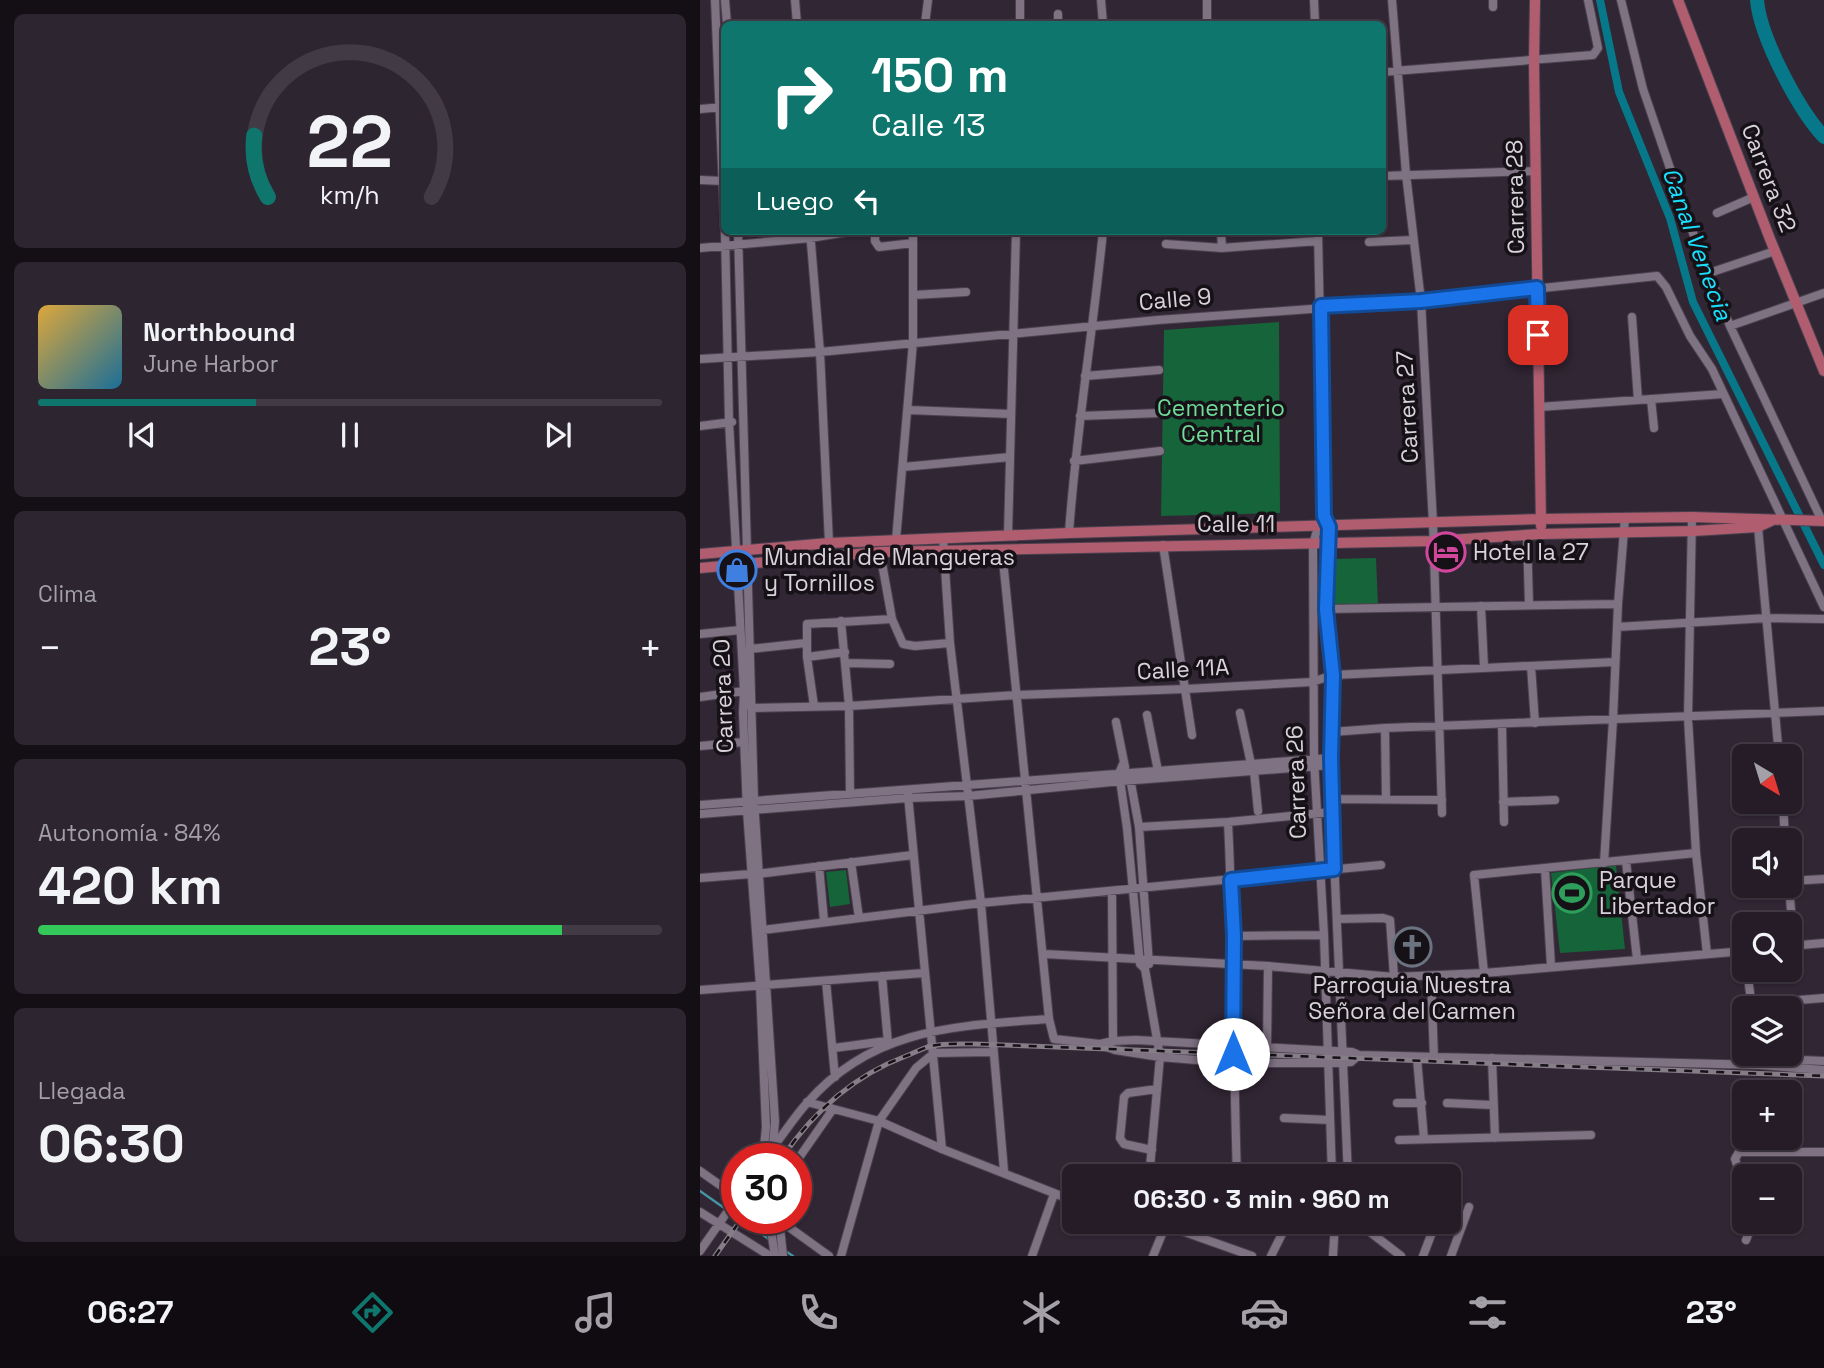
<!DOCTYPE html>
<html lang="es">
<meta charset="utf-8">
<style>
body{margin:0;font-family:"Space Grotesk",sans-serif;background:#2d252f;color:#f1f3f6;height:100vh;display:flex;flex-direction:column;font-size:26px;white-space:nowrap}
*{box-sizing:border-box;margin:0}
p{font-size:23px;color:#a3a1a7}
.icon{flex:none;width:38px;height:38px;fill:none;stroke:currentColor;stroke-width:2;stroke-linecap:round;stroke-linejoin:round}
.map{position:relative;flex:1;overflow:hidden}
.details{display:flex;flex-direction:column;gap:14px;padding:14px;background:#140f15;width:700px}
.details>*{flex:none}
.banner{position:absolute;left:21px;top:21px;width:665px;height:214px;border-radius:10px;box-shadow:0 2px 5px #0004,0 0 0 2px #423a44;background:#0f766e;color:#fff;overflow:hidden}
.needle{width:46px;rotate:142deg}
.buttons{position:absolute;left:1032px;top:744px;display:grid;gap:14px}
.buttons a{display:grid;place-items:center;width:70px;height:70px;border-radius:10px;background:#251c27;box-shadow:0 2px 5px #0004,0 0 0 2px #423a44;font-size:35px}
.speed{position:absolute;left:21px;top:1143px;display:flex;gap:14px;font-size:35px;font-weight:700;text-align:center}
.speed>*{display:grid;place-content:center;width:91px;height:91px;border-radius:50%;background:#251c27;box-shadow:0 2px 5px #0004,0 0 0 2px #423a44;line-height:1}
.speed .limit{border:10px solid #d22;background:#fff;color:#111}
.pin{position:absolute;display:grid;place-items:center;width:60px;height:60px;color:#fff;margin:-30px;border-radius:14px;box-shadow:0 4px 10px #0006}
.me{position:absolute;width:77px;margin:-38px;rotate:0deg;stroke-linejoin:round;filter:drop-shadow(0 0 5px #0008)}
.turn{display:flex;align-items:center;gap:24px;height:147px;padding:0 35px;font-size:32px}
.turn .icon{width:91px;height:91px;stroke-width:2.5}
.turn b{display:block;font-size:49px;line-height:60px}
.then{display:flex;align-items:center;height:66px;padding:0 35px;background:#0003;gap:14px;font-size:26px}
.big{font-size:52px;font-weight:600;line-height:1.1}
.details .tile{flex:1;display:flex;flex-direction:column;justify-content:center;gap:10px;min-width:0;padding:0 24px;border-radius:10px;background:#2d252f}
.details .dial{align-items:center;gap:0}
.dial svg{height:182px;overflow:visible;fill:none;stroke:#423a44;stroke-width:7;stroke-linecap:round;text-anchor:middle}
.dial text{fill:#f1f3f6;stroke:none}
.song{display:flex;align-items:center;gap:21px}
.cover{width:84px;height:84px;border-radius:10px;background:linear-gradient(135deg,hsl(40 70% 55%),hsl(200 70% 35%))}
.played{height:7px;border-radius:4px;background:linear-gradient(90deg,#0f766e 35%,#423a44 35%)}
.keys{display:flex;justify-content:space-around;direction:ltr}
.heat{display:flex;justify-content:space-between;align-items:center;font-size:38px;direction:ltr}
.charge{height:10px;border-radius:5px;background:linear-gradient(90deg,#34c759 84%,#423a44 0)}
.trip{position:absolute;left:362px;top:1164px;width:399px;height:70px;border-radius:10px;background:#251c27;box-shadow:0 2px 5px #0004,0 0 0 2px #423a44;font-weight:600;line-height:70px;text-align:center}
.tab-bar{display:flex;height:112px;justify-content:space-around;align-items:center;background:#0f0b10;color:#a3a1a7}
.tab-bar .icon{width:49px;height:49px}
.tab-bar .selected{color:#0f766e}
.tab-bar b{font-size:32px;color:#f1f3f6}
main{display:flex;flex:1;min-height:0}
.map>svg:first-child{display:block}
</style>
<main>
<section class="details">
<div class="tile dial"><svg viewBox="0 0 100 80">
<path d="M14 69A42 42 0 1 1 86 69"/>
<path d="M14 69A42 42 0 0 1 8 42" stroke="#0f766e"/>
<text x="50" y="56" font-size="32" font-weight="700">22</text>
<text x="50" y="72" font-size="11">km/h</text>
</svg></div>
<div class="tile">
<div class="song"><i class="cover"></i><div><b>Northbound</b><p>June Harbor</p></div></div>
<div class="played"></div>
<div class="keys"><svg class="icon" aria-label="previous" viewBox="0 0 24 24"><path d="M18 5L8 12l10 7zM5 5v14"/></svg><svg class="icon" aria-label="pause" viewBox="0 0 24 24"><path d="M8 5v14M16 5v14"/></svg><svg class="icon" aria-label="next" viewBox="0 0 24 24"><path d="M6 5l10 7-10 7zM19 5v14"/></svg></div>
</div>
<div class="tile"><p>Clima</p>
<div class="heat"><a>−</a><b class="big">23°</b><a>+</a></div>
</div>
<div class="tile"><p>Autonomía · 84%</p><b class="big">420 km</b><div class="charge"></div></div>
<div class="tile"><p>Llegada</p><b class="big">06:30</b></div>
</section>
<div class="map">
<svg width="1124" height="1256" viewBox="0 0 1124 1256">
<rect width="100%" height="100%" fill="#312634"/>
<path fill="#166439" d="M579,322L580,513L461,516L464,330Z
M676,558L678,605L633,606L632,559Z
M916,865L925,949L860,953L851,873Z
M146,870L150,904L130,907L126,872Z"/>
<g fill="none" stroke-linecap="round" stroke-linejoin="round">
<path stroke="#4593a2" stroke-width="2.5" d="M0,1191L37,1217
M39,1218L70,1240
M84,1250L93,1256"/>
<path stroke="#067889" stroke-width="8" d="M900,0L919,92L970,218L993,302L1124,565"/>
<path stroke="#067889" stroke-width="14" d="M1057,0C1060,37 1098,109 1124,137"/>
<g stroke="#4b414e" stroke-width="10">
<path id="minor" d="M15,0L24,215
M25,0L27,24
M95,0L97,24
M320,0V24
M401,0L403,24
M507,0V24
M614,0L615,24
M692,0L706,174L721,301L733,523L742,813
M793,0V7
M921,0L943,89L987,218L1030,326L1122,521
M225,24L228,0
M358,24V14
M682,72L893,55L898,48L888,0
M0,109L24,107
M682,176L836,171
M0,180L23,181
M1017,213L1054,197
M25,231L29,422L44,691L43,713L47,811L60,986L66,1127L63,1158
M38,231L54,800L75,1121L72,1158
M110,231L120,352L129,543
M175,231V241L179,247L213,243
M521,231L522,248
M618,231L624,516L629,527L626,609L633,675L632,812L648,1176
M669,242L713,240
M466,244L522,248L618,241
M0,248L110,238L153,231
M1009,273L1075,251
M214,295L266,292
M932,317L938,400
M1030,326L1124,293
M0,359L120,352L458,320L721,301L957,276L966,287L990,336L1012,369L1124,607
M385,376L459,370
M951,399L954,428
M839,407L1023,394
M208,410L311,414
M380,416L460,413
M0,426L32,422
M374,461L460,451
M203,467L310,457
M992,517L988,718L996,853L1007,954
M619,524L613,544L614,759L624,935L632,1176
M1056,524L1058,527L1079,756
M369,533C376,432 393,332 403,231
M308,535L316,231
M827,535L829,604
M243,538L250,643L281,903L304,1171
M196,540L213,342V231
M463,545L492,735
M302,550L349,1019L354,1039L400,1044L415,1050L460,1057L533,1063H642L651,1062L659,1055
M180,552L192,619L203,644L215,646L250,643
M781,606L784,667
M626,609L918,604
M141,621L149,706L150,793
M917,627L1067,618L1124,619
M0,634L40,630
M50,649L106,643
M107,657L145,652
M147,663L190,664
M831,666L835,723
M0,697L44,691
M114,706L107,657V624L192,619
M51,708L149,706L317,695L486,689L612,682L633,675L915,662
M540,713L551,764
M447,715L458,771
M416,722L425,767
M802,725L804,822
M685,728L686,799
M632,732L685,728L1124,711
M0,746L44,742
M423,764L419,773L427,828L440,964L445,969L460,1057L450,1167L452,1176
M554,771L558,811
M430,778L439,827L449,964
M208,795L242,1149
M632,799L742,800
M803,802L855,800
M1083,802L1085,840
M0,805L631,758
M0,814L208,798L268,796L422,781L631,765
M528,822C534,940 533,1058 537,1176
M439,827L528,822L632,812
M926,861L937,959
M151,862L159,918
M904,863L913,720L918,604L925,518
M119,866L124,921
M845,869L851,966
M57,874L213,855
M0,878L51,874
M1090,881L1124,879
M1089,886L1094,946
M412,891L413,1041
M637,919L683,918L690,920L694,977
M63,930L281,903L681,865
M534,936L624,935
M1090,946L1124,943
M344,954L568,966L694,977L784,973L1045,951
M1047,970L1052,1008
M784,973L774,875L996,853
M182,976L188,1043
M731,976L734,1058
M126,981L135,1077
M0,990L224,973
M1052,1004L1124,998
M400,1044L413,1041L436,1040L652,1052L659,1055L1060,1065L1124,1070
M134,1048L186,1041
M567,1048L568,966
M1058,1054V1058L1124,1061
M717,1058L724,1139
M792,1058L795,1138
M107,1102L179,1121L242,1149L374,1201
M697,1103H722
M747,1103L792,1105
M584,1118L630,1120
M699,1140L891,1135
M74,1146C85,1132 95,1116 107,1103C173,1027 257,1026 349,1019
M452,1150L424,1144L420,1138L424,1097L428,1093L457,1089
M96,1162L133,1109
M0,1171L37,1197
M1045,1189L1035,1159L1039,1152H1124
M0,1212L70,1256
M69,1218L75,1256
M79,1218L83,1256
M79,1220L129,1256
M657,1222L701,1256
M465,1225L552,1256
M1046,1240L1053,1222
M0,1251L37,1198
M141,1256L179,1121L216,1068L234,1053L292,1052
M332,1256L354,1194
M453,1256L467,1222
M571,1256L588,1222
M633,1256L635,1222
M723,1256L736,1222
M751,1256L769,1207"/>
</g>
<g stroke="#4b414e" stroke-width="12">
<path id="major" d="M835,0L834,62L841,526
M978,0L1070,239L1124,371
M0,554L129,543L369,533L841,519L992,517L1124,521
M0,568L180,552L733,541L841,534L993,531L1058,527L1071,521"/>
</g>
<use href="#minor" stroke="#7f7283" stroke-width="8"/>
<use href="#major" stroke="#b15d70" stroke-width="10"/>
<g stroke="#867d88" stroke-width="5">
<path id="rail" d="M82,1158C113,1112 153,1076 206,1056C214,1053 223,1048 231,1046C245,1043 261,1044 275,1044L1124,1076
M15,1256L42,1218"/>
</g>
<use href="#rail" stroke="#161117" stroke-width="2.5" stroke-dasharray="8" stroke-linecap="butt"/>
</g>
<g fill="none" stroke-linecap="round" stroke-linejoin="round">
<g stroke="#114b97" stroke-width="18">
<path id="route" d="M533,1054L534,936L531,880L634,869L631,758L633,675L626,609L629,527L624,516L621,306L721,301L837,288L838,335"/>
</g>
<use href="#route" stroke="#1a73e8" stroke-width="12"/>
</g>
<defs>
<g id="hotel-ring" transform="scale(2.0125)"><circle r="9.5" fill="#161117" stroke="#d1479c" stroke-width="1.5"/><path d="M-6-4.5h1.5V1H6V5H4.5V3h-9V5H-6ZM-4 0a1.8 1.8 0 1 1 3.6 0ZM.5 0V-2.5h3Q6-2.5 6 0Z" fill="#d1479c"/></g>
<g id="shop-ring" transform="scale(2.0125)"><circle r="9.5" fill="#161117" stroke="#3f7fe0" stroke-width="1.5"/><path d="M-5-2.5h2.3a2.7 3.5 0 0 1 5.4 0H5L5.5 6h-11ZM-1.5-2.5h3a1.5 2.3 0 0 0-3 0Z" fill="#3f7fe0"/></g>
<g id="stadium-ring" transform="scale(2.0125)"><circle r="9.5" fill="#161117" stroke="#2e9e5b" stroke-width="1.5"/><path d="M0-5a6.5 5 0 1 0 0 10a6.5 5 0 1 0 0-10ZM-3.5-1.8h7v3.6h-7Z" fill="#2e9e5b"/></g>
<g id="church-ring" transform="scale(2.0125)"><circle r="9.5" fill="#161117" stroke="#6b7280" stroke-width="1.5"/><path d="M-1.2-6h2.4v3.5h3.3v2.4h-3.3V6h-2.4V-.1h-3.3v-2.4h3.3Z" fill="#6b7280"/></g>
</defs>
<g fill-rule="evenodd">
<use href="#hotel-ring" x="746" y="552"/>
<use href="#shop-ring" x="37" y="570"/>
<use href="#stadium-ring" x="872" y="893"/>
<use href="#church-ring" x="712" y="947"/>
</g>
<g text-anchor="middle" stroke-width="7" stroke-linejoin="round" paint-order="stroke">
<g font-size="23" fill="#d9d2db" stroke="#161117">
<text transform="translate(1069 178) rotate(69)" y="8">Carrera 32</text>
<text transform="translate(815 197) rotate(-91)" y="8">Carrera 28</text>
<text transform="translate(475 299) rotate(-5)" y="8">Calle 9</text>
<text transform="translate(707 407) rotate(-93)" y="8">Carrera 27</text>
<text x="536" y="532">Calle 11</text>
<text transform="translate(483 669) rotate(-3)" y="8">Calle 11A</text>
<text transform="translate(23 696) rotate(-92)" y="8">Carrera 20</text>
<text transform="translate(596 782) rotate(-92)" y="8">Carrera 26</text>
</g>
<g font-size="23" fill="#6fdd97" stroke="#161117">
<text x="521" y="416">Cementerio<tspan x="521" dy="26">Central</tspan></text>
</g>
<g font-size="23" fill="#d9d2db" stroke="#161117" text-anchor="start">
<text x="773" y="560">Hotel la 27</text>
<text x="64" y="565">Mundial de Mangueras<tspan x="64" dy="26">y Tornillos</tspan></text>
<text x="899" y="888">Parque<tspan x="899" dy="26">Libertador</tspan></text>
<text x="712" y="993" text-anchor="middle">Parroquia Nuestra<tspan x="712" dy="26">Señora del Carmen</tspan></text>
</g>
<g font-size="24" font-style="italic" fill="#18e0fe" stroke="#161117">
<text transform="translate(997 244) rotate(70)" y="8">Canal Venecia</text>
</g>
</g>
</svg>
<div class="buttons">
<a><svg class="needle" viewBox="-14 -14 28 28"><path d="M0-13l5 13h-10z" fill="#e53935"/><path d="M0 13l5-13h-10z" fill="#a3a1a7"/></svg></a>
<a><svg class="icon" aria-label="sound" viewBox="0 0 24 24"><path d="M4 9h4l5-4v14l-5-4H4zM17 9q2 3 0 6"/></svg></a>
<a><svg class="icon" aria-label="search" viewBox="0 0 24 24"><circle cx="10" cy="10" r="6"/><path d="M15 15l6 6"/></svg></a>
<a><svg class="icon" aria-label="layers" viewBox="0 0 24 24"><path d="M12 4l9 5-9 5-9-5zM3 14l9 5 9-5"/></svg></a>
<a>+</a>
<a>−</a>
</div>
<div class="speed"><div class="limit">30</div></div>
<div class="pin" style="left:838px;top:335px;background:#d93025"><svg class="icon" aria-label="arrive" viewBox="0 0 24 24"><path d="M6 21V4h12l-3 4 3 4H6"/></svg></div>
<svg class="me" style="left:533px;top:1054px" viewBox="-20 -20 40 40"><circle r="19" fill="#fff"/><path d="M0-13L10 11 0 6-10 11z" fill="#1a73e8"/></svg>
<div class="trip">06:30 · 3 min · 960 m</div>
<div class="banner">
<div class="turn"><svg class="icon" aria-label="right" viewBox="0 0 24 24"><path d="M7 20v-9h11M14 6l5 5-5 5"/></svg><div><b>150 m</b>Calle 13</div></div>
<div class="then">Luego<svg class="icon" aria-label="left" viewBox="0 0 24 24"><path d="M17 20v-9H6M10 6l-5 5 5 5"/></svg></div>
</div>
</div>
</main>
<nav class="tab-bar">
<b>06:27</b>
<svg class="icon selected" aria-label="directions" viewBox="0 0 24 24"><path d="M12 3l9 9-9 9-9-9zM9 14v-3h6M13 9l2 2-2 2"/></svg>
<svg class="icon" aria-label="music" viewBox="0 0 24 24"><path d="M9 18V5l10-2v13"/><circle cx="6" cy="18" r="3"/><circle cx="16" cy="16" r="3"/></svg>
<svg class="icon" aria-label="phone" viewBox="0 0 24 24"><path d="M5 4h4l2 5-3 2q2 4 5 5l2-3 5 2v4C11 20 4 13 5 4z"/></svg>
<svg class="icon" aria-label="climate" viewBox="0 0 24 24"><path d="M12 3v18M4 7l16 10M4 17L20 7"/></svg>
<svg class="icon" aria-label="car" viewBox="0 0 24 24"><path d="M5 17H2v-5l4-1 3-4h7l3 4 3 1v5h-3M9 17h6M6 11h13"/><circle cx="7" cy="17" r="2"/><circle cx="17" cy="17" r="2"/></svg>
<svg class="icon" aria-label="filters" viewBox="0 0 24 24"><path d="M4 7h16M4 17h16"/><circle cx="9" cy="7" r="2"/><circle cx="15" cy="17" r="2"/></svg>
<b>23°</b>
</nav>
